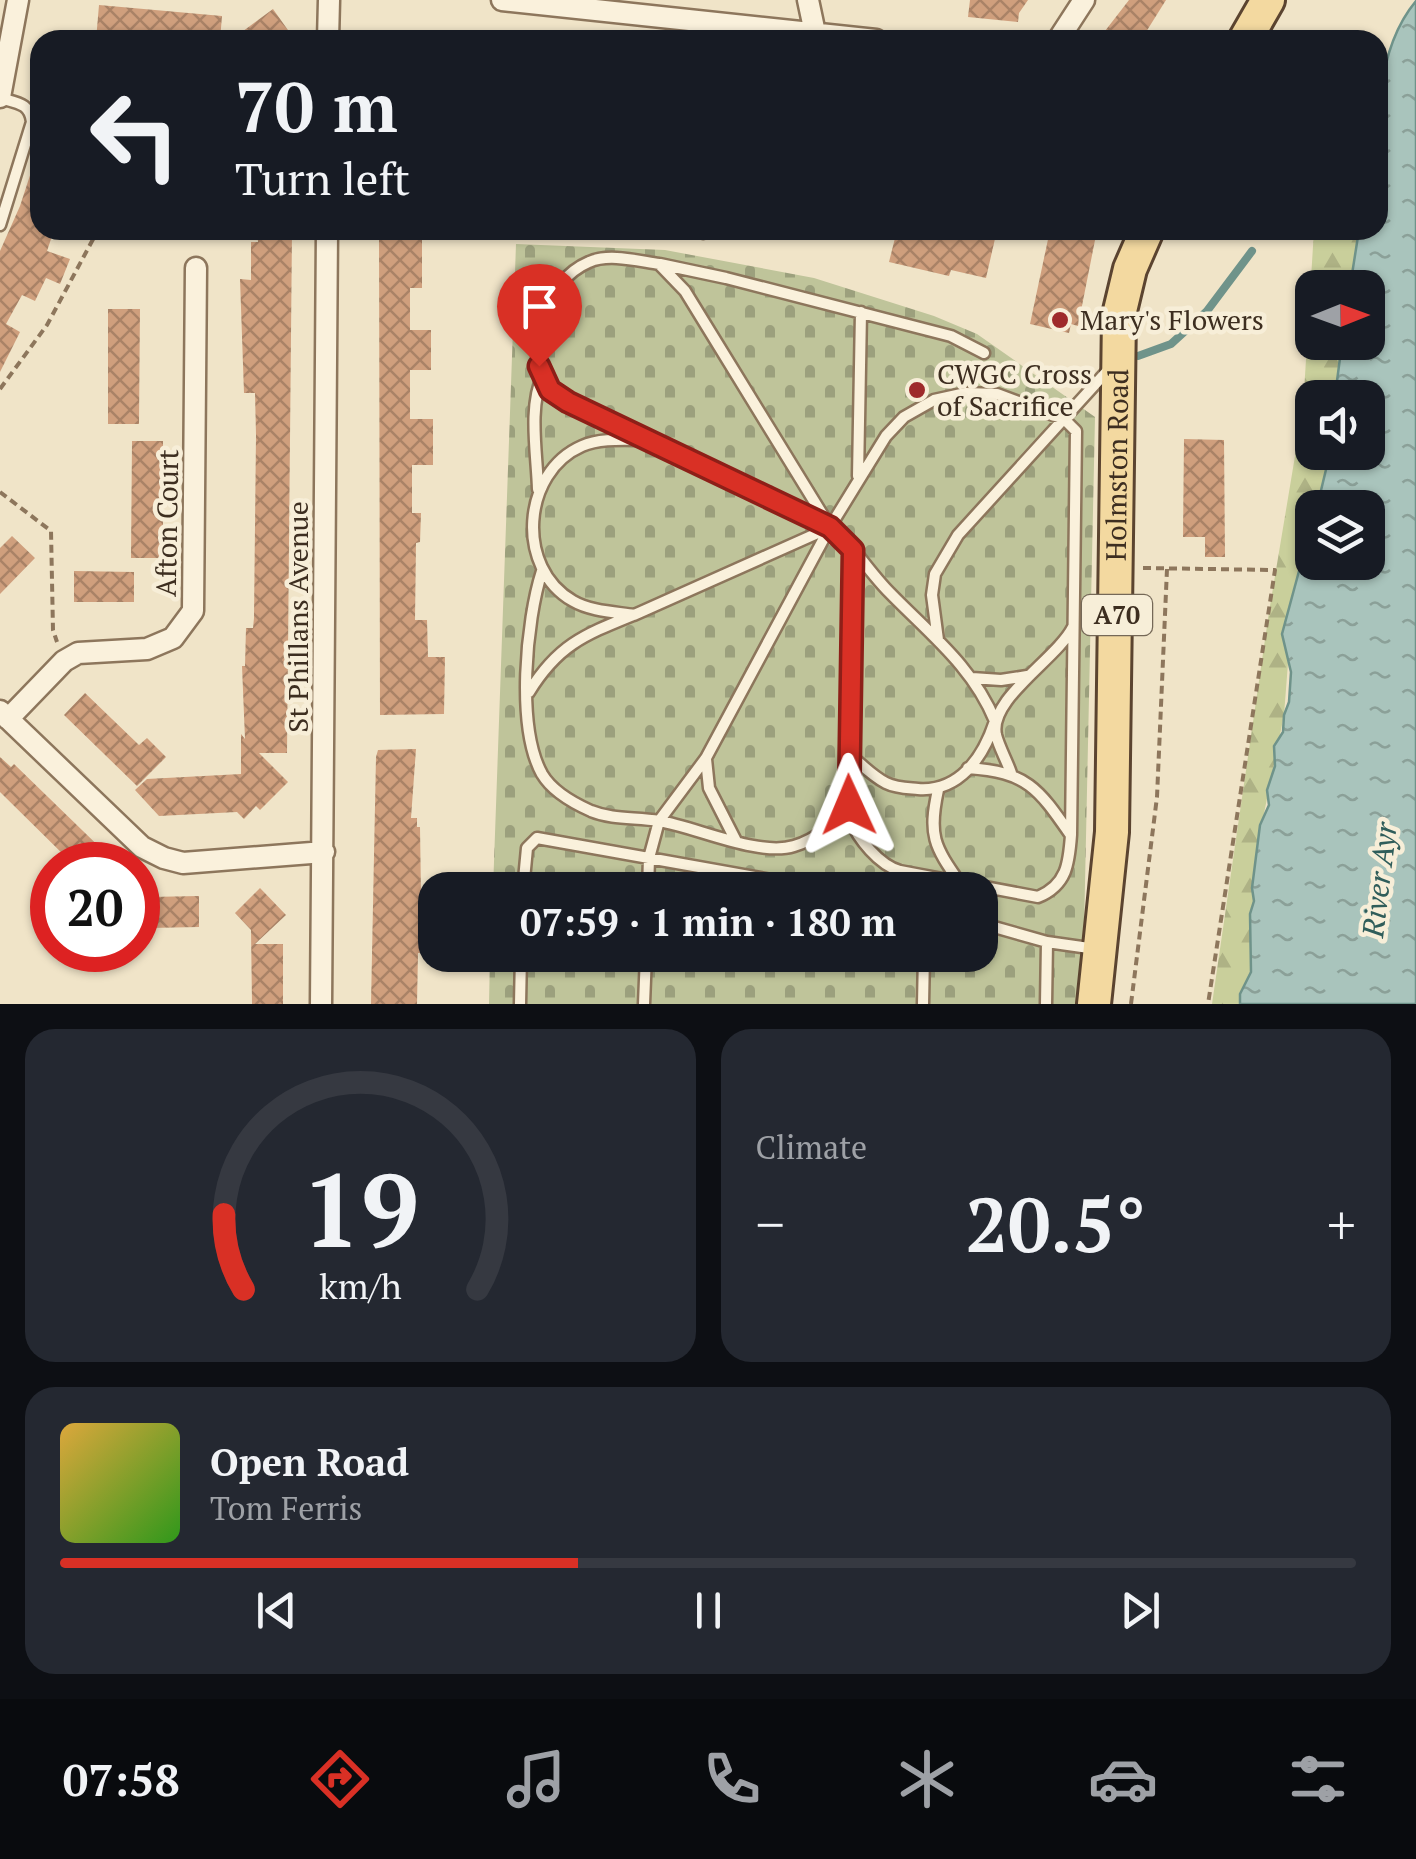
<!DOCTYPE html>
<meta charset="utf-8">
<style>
body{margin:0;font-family:"PT Serif",serif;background:#242831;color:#f1f3f6;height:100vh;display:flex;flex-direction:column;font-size:38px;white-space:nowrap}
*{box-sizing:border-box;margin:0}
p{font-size:32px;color:#9ea1a6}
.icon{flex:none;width:55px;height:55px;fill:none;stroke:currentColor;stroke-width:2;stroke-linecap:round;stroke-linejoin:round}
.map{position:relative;height:1004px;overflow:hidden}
.drawer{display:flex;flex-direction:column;gap:25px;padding:25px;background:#0d0f14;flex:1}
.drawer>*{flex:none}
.hud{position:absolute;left:30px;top:30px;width:1358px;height:210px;border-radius:30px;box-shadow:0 2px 8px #0004;background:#171b24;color:#f1f3f6;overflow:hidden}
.needle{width:65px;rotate:89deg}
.fabs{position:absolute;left:1295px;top:270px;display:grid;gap:20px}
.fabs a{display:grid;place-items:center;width:90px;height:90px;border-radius:20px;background:#171b24;box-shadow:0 2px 8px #0004;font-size:50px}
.speed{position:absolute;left:30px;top:842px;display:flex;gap:20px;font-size:50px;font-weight:700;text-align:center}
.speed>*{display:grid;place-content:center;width:130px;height:130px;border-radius:50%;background:#171b24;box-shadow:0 2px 8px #0004;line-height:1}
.speed .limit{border:15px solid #d22;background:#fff;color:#111}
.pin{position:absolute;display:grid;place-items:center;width:85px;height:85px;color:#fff;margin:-102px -42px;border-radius:50% 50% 50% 0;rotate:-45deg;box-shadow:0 0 10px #0007}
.pin .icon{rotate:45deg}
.me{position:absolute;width:110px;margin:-55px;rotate:359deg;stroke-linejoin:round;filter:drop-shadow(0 0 8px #0008)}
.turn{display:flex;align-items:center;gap:35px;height:210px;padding:0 40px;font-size:45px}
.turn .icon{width:130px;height:130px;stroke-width:2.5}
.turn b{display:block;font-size:70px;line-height:85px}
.big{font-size:75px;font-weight:700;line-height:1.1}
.drawer .card{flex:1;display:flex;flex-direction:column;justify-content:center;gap:15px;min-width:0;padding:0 35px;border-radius:30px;background:#242831}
.drawer .dial{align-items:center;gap:0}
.dial svg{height:260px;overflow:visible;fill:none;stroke:#363941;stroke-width:7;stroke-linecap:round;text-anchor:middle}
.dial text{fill:#f1f3f6;stroke:none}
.song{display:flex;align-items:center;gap:30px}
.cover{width:120px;height:120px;border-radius:15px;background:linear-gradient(135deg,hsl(40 70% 55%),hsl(110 70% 35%))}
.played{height:10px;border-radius:5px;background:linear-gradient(90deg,#d93025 40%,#363941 40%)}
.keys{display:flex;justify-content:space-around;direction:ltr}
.heat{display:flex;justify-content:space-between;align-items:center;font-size:55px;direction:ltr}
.drawer .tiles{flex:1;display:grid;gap:25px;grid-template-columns:1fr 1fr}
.card:last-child{grid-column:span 2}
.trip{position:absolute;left:418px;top:872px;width:580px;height:100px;border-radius:30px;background:#171b24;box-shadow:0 2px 8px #0004;font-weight:700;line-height:100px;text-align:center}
.tabs{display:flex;height:160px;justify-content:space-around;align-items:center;background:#090b0e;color:#9ea1a6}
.tabs .icon{width:70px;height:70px}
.tabs .current{color:#d93025}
.tabs b{font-size:45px;color:#f1f3f6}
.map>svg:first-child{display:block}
</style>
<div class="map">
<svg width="1416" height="1004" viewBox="0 0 1416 1004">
<defs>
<pattern id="forest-firs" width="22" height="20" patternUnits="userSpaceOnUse" patternTransform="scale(2.5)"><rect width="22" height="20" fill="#c9cf9b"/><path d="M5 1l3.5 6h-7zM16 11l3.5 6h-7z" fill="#aeb285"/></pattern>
<pattern id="cemetery-stones" width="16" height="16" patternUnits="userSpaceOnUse" patternTransform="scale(2.5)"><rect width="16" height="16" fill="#bfc49a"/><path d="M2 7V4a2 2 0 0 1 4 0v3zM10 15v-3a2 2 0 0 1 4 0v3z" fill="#9ca07d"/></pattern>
<pattern id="water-ripples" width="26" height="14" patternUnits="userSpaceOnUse" patternTransform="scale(2.5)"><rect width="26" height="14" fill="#a9c4bc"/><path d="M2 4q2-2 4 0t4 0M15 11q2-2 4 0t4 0" fill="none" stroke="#8ba098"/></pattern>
<pattern id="building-cross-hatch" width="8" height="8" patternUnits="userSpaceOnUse" patternTransform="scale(2.5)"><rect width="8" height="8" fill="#cf9f7d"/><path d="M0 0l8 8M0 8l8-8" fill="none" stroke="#a98266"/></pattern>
</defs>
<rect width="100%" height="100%" fill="#f0e4c8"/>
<path fill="url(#forest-firs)" d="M1314,230H1359L1350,287L1312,288V342L1342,343L1336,397L1312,398V452L1330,453L1316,507L1312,508V521L1286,619L1288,663L1284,715L1258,843L1251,972L1245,1004H1212L1269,612L1303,408Z"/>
<path fill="url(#cemetery-stones)" d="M516,244L665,250L814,278L934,316L977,334L1095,417L1084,931L1079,1004H489L490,955H980V890H493Z"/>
<path fill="url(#water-ripples)" stroke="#6f938a" stroke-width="2.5" d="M1416,1V1004H1240V994L1251,972L1250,914L1254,901L1252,888L1260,825L1269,805L1267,790L1275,766L1274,746L1283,732L1284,715L1289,702L1291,672L1282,634L1312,523V562H1368V508L1317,507L1330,453L1368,452V398L1335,396L1342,343L1368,342V288L1350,287L1359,230H1378C1378,159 1367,59 1416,1Z"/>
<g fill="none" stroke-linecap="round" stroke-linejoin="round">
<path stroke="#6f938a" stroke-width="8" d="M1138,356L1171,344L1207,311L1252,251"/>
</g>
<path fill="url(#building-cross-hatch)" d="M970,0H1028L1019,13L1018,22L968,17Z
M1129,0H1166L1141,40H1098Z
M99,5L222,16L220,40L131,36V40H96Z
M273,9L295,40H231Z
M36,157H40V230H54L47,251L70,259L60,284L46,278L35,301L22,295L6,324L20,332L0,372V251L20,206Z
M897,230H997L986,278L951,270L949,276L889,262Z
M1050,230H1097L1078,326L1071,324L1069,333L1030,324Z
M257,231H292L287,753H259L288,782L260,810L256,806L244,819L237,812L159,816L135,790L147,779L241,774V734L245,739L242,666H245L246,628H253L254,618L256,435L255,393H244L240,279L251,280V242H258Z
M379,234H422V288H410V330H431V370H410V419H433V465H412V513H421L420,542L416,543L415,620H427L428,657H445L444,714L380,715Z
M108,309H140L139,424H108Z
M1184,439L1224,440L1225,557H1205V537H1183Z
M132,441H163V558H131Z
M12,536L35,558L0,594V548Z
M74,571L134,572V602H74Z
M85,693L139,745L147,738L166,757L137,786L64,715Z
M416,749L411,818H417V827H420L421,896H435V953H418L417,1004H371L376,757L378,750Z
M0,757L11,767L14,764L118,865H74L0,792Z
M260,888L286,915L255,944H283V1004H252L251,930L235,913Z
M199,896V927L150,928L149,897Z"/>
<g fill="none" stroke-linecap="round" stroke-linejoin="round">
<g stroke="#8d765c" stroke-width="15">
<path id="lane" d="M0,98C17,103 30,103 32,122L0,225
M703,233L704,230
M660,264L726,278L951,336L984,353
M644,440C625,440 600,438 582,446C522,472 515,568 573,601C590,611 614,612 634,615L829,528
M858,476L861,312
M538,489C537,454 528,407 543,375
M542,571C526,621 516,727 542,774C552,791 573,803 591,811C613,820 636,817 659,821C696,827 759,857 794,846C818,839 834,823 849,805
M938,640L932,595L935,574L958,535L1110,368
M972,678L1001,680L1027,676
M529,692C558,645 584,635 633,615
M848,753C860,763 872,776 886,783C896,788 907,788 918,789C959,792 983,758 995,721C973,667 930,634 890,593C877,580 866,565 854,550
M706,759L709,788L736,841
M968,768C1027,772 1038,788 1070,834
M1011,773C1007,761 999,747 996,735C988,699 1057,659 1073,627
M938,790C928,835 934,846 960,883
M523,890L527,848L537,838L827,890
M648,890L649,858L659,821L706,758L830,527L886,436L904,417L934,400L966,393L997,394L1064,419L1076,431L1071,835C1069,863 1067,885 1038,897L900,871C879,865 858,839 850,819C847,810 848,797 847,787L853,550L830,527L685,291L659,264C638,261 609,253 589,262C546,280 520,349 549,388C554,394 562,398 568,402L830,527
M980,923L1047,942L1046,1004
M1047,942L1096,949
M520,1004L521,955
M644,1004L646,955
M923,1004L924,955"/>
</g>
<g stroke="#8d765c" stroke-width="25">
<path id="street" d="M502,0L876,40
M808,0L815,33
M328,40L329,0
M1058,40L1084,0
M0,97L18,0
M0,711L142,847L164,858L183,863L324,852
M8,719L64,661L78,653L147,649L173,638L193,611L196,268
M321,1004L327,230"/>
</g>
<g stroke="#5b4430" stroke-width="38">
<g id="primary">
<path d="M1245,40L1268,0"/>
<path id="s1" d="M1094,1004L1112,832L1119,315L1130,269L1147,230"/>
</g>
</g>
<path stroke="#8d765c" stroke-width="4" stroke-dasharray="8 5" stroke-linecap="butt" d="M0,389L47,325L98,230
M0,492L51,531L53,630L57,642
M1143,568L1275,570L1208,1004
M1131,1004L1157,797L1167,569"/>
<use href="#lane" stroke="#faf1dc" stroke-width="10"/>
<use href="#street" stroke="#faf1dc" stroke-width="20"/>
<use href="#primary" stroke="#f3d9a0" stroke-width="32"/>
</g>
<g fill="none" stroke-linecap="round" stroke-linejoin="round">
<g stroke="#8d1f18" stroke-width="25">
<path id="route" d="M539,366L550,390L568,402L830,527L853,550L849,805"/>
</g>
<use href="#route" stroke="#d93025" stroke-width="18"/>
</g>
<g fill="#9e2a2b" stroke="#f7eed8" stroke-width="4">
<circle cx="1060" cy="320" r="10"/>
<circle cx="917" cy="390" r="10"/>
</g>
<g text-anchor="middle" stroke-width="9" stroke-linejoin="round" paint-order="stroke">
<rect fill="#f7eed8" stroke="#756857" stroke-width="2.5" x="1082" y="595" width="70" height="40" rx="8"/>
<g font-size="25" font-weight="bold" fill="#3d2e20">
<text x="1117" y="624">A70</text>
</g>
<g font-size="28" fill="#3d2e20" stroke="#f7eed8" text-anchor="start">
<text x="1080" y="330">Mary's Flowers</text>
<text x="937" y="384">CWGC Cross<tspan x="937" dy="32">of Sacrifice</tspan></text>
</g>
<g font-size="28" fill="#3d2e20" stroke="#f7eed8">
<text dy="10" stroke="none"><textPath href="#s1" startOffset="540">Holmston Road</textPath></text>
<text transform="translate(167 523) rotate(-89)" y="10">Afton Court</text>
<text transform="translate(298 617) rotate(-90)" y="10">St Phillans Avenue</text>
</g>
<g font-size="30" font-style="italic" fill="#2f5d5a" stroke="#f7eed8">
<text transform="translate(1380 880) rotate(-83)" y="10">River Ayr</text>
</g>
</g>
</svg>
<div class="fabs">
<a><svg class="needle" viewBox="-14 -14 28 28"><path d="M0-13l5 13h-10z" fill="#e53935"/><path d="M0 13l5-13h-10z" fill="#9ea1a6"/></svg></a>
<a><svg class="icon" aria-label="sound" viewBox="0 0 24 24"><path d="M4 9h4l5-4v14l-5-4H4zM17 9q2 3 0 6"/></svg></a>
<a><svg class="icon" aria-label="layers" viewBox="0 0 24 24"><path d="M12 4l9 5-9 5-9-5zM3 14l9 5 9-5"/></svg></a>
</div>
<div class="speed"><div class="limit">20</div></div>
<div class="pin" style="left:539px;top:366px;background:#d93025"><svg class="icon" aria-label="arrive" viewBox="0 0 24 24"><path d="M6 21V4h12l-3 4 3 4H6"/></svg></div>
<svg class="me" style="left:849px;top:805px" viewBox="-20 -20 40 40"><path d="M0-17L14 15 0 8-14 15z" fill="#d93025" stroke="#fff" stroke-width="4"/></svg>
<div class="trip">07:59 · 1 min · 180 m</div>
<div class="hud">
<div class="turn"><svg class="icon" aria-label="left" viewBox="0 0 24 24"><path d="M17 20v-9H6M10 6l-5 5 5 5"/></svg><div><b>70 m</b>Turn left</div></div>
</div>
</div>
<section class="drawer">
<div class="tiles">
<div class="card dial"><svg viewBox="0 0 100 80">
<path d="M14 69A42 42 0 1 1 86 69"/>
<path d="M14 69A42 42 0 0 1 8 46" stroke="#d93025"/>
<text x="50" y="56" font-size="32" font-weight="700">19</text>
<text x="50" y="72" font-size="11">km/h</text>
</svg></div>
<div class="card"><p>Climate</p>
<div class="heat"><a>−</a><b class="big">20.5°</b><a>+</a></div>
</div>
<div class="card">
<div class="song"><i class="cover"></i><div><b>Open Road</b><p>Tom Ferris</p></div></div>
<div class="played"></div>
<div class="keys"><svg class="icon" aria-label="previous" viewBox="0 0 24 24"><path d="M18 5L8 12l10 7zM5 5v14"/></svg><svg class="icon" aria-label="pause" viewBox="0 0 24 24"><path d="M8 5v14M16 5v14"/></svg><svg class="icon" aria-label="next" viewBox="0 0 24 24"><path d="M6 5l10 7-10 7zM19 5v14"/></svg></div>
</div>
</div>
</section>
<nav class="tabs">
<b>07:58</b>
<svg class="icon current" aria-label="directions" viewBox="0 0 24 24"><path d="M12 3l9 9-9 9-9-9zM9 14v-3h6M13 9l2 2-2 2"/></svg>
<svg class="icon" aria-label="music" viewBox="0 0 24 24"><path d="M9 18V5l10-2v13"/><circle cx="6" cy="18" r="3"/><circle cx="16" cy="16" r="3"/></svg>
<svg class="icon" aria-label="phone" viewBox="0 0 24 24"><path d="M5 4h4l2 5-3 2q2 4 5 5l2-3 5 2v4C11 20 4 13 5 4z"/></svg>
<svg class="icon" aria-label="climate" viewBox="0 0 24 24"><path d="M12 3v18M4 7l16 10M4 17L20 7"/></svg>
<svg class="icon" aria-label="car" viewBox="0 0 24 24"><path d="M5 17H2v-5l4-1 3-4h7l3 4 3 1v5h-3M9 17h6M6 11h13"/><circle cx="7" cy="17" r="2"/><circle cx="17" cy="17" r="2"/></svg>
<svg class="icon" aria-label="filters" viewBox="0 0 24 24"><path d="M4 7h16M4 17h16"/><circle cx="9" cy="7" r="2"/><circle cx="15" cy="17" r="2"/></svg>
</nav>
